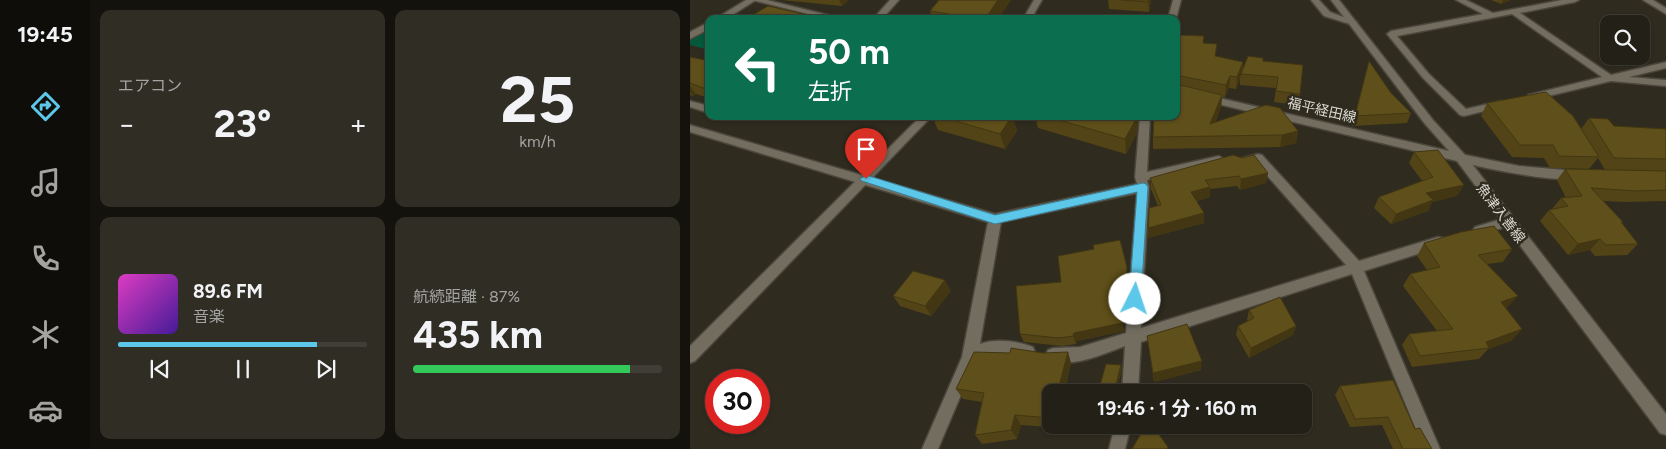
<!DOCTYPE html>
<html lang="ja">
<meta charset="utf-8">
<style>
body{margin:0;font-family:Figtree,"Noto Sans JP",sans-serif;background:#2f2d24;color:#f1f3f6;height:100vh;display:flex;flex-direction:column;font-size:19px;white-space:nowrap}
*{box-sizing:border-box;margin:0}
p{font-size:16px;color:#a3a3a1}
.icon{flex:none;width:28px;height:28px;fill:none;stroke:currentColor;stroke-width:2;stroke-linecap:round;stroke-linejoin:round}
.map{position:relative;flex:1;overflow:hidden}
.sheet{display:flex;flex-direction:column;gap:10px;padding:10px;background:#13120d;width:600px}
.sheet>*{flex:none}
.hud{position:absolute;left:15px;top:15px;width:475px;height:105px;border-radius:10px;box-shadow:0 1px 4px #0004,0 0 0 1px #403e36;background:#0b6e4f;color:#fff;overflow:hidden}
.controls{position:absolute;left:910px;top:15px;display:grid;gap:10px}
.controls a{display:grid;place-items:center;width:50px;height:50px;border-radius:10px;background:#232017;box-shadow:0 1px 4px #0004,0 0 0 1px #403e36;font-size:25px}
.speed{position:absolute;left:15px;top:369px;display:flex;gap:10px;font-size:25px;font-weight:700;text-align:center}
.speed>*{display:grid;place-content:center;width:65px;height:65px;border-radius:50%;background:#232017;box-shadow:0 1px 4px #0004,0 0 0 1px #403e36;line-height:1}
.speed .limit{border:8px solid #d22;background:#fff;color:#111}
.pin{position:absolute;display:grid;place-items:center;width:42px;height:42px;color:#fff;margin:-51px -21px;border-radius:50% 50% 50% 0;rotate:-45deg;box-shadow:0 0 5px #0007}
.pin .icon{rotate:45deg}
.me{position:absolute;width:55px;margin:-28px;rotate:4deg;stroke-linejoin:round;filter:drop-shadow(0 0 4px #0008)}
.turn{display:flex;align-items:center;gap:18px;height:105px;padding:0 20px;font-size:22px}
.turn .icon{width:65px;height:65px;stroke-width:2.5}
.turn b{display:block;font-size:35px;line-height:42px}
.big{font-size:38px;font-weight:700;line-height:1.1}
.sheet .card{flex:1;display:flex;flex-direction:column;justify-content:center;gap:8px;min-width:0;padding:0 18px;border-radius:10px;background:#2f2d24}
.sheet .dial{align-items:center;gap:0}
.dial b{font-size:65px;line-height:1}
.song{display:flex;align-items:center;gap:15px}
.cover{width:60px;height:60px;border-radius:8px;background:linear-gradient(135deg,hsl(310 70% 55%),hsl(260 70% 35%))}
.played{height:5px;border-radius:2px;background:linear-gradient(90deg,#5cc7e8 80%,#403e36 80%)}
.keys{display:flex;justify-content:space-around;direction:ltr}
.heat{display:flex;justify-content:space-between;align-items:center;font-size:28px;direction:ltr}
.charge{height:8px;border-radius:4px;background:linear-gradient(90deg,#34c759 87%,#403e36 0)}
.sheet .tiles{flex:1;display:grid;gap:10px;grid-template-columns:repeat(2,1fr)}
.trip{position:absolute;left:352px;top:384px;width:270px;height:50px;border-radius:10px;background:#232017;box-shadow:0 1px 4px #0004,0 0 0 1px #403e36;font-weight:700;line-height:50px;text-align:center}
main{display:flex;flex:1;min-height:0}
.tab-bar{display:flex;flex-direction:column;width:90px;justify-content:space-around;align-items:center;background:#0e0d09;color:#a3a3a1}
.tab-bar .icon{width:35px;height:35px}
.tab-bar .selected{color:#5cc7e8}
.tab-bar b{font-size:22px;color:#f1f3f6}
.map>svg:first-child{display:block}
</style>
<main>
<nav class="tab-bar">
<b>19:45</b>
<svg class="icon selected" aria-label="directions" viewBox="0 0 24 24"><path d="M12 3l9 9-9 9-9-9zM9 14v-3h6M13 9l2 2-2 2"/></svg>
<svg class="icon" aria-label="music" viewBox="0 0 24 24"><path d="M9 18V5l10-2v13"/><circle cx="6" cy="18" r="3"/><circle cx="16" cy="16" r="3"/></svg>
<svg class="icon" aria-label="phone" viewBox="0 0 24 24"><path d="M5 4h4l2 5-3 2q2 4 5 5l2-3 5 2v4C11 20 4 13 5 4z"/></svg>
<svg class="icon" aria-label="climate" viewBox="0 0 24 24"><path d="M12 3v18M4 7l16 10M4 17L20 7"/></svg>
<svg class="icon" aria-label="car" viewBox="0 0 24 24"><path d="M5 17H2v-5l4-1 3-4h7l3 4 3 1v5h-3M9 17h6M6 11h13"/><circle cx="7" cy="17" r="2"/><circle cx="17" cy="17" r="2"/></svg>
</nav>
<section class="sheet">
<div class="tiles">
<div class="card"><p>エアコン</p>
<div class="heat"><a>−</a><b class="big">23°</b><a>+</a></div>
</div>
<div class="card dial"><b>25</b><p>km/h</p></div>
<div class="card">
<div class="song"><i class="cover"></i><div><b>89.6 FM</b><p>音楽</p></div></div>
<div class="played"></div>
<div class="keys"><svg class="icon" aria-label="previous" viewBox="0 0 24 24"><path d="M18 5L8 12l10 7zM5 5v14"/></svg><svg class="icon" aria-label="pause" viewBox="0 0 24 24"><path d="M8 5v14M16 5v14"/></svg><svg class="icon" aria-label="next" viewBox="0 0 24 24"><path d="M6 5l10 7-10 7zM19 5v14"/></svg></div>
</div>
<div class="card"><p>航続距離 · 87%</p><b class="big">435 km</b><div class="charge"></div></div>
</div>
</section>
<div class="map">
<svg width="976" height="449" viewBox="0 0 976 449">
<rect width="100%" height="100%" fill="#2f2b1f"/>
<path fill="#06583d" d="M19,30V50L0,45V40Z"/>
<g fill="none" stroke-linecap="round" stroke-linejoin="round">
<g stroke="#4a463c" stroke-width="3">
<path id="minor" d="M56,0H66L36,19H25Z
M200,0H209L192,19H183Z
M344,0H352L341,19H333Z
M483,0H491L486,19H478Z
M621,0H629L640,12L667,22L663,25L634,16Z
M766,0H776L803,13L872,0H889L885,2L830,13L921,75L976,62V68L939,77L976,80V86L921,81L842,100L838,99V95L912,77L822,14L707,36L739,74L776,109L811,101L816,104L811,107L774,116L770,115L733,78L697,34L701,31L793,14Z
M19,22V29L0,39V32Z
M0,101L19,106V113L0,107Z
M450,116H460L457,172L529,156L535,160L529,164L457,180L459,187L451,328L656,265L566,163L550,167L546,166L544,163L546,160L568,154L572,155L669,261L748,237L753,238L754,242L753,246L674,271L750,449H734L662,274L451,342L448,392H432L435,346C413,354 382,369 358,360L355,355L358,350L363,348L390,347L436,333L447,193L311,222L290,344C306,338 327,341 343,347L345,352L343,357C324,364 312,345 285,362L248,449H232L272,357L298,222L0,132V125L305,214L447,184L445,177Z
M818,217L822,219L824,222L822,225L789,235L785,233L783,230L785,227Z
M425,425H441L435,449H419Z"/>
</g>
<g stroke="#4a463c" stroke-width="3">
<path id="tertiary" d="M953,0H963L976,8V14Z
M231,116H242L5,361L0,363V346Z
M771,154L829,166L887,171L893,175C883,188 785,166 767,161L765,158L767,155Z"/>
</g>
<g stroke="#4a463c" stroke-width="3">
<path id="secondary" d="M62,0H77L154,19H138Z
M641,0H649L743,120L775,155L976,414V435L970,433L767,161L486,94V88L759,151L735,124Z"/>
</g>
<use href="#minor" fill="#726d5f" fill-rule="evenodd"/>
<use href="#tertiary" fill="#726d5f" fill-rule="evenodd"/>
<use href="#secondary" fill="#726d5f" fill-rule="evenodd"/>
</g>
<path fill="#524416" fill-rule="evenodd" d="M91,0H159L152,6Z
M321,0L308,19H242L240,11Z
M418,0H461L459,12L419,9Z
M801,0H821L811,4Z
M488,35L514,43L526,56L553,62V69L573,61L610,94L608,105L584,102L586,88L550,85V79L546,89L539,88L535,97H532L531,107L525,123L608,131L606,143L590,147L463,149V137L486,116V55H488Z
M0,57L19,61V98L6,94L3,96L0,95Z
M679,61L701,93L721,113L717,123L662,126Z
M797,103L891,129L899,118L924,126L976,129V201L936,202L913,201L933,222L932,223L948,244L937,255L905,256L900,250L878,255L850,221L859,210L862,209L871,198H876L867,180L875,169H899L860,168L854,158L822,157L791,116ZM908,158L915,170L899,169Z
M242,116H322L327,131L315,149L248,130Z
M345,116H448L447,133L436,154L348,128Z
M724,152L767,196L742,202L738,211L701,224L684,208L689,197L732,181L719,163Z
M578,173L576,183L550,190L547,186L520,189V197L507,201L514,223L458,238L468,206L461,189L460,178Z
M734,243L822,249L813,262L797,264L817,308H815L832,329L821,341L798,349L789,359L722,367L712,345L719,334L747,331L713,286L720,274L737,270L727,256Z
M437,267L438,276L436,295H427L434,331L387,341L386,344L372,346L334,342L330,334L371,282Z
M261,291L241,316L210,306L203,296Z
M559,310L606,326L603,335L559,358L546,335L548,326L558,321L557,320Z
M457,336L511,370L464,382Z
M381,363L375,390H409L432,369L426,392H361V425H412V431L331,425L327,439L292,444L285,435L292,402L273,399L266,389Z
M650,386L725,429L742,449H703L692,425L660,427L645,395Z"/>
<path fill="#423712" d="M149,0H159L152,6Z
M308,0H321L308,19H295Z
M459,0H461L459,12L458,2Z
M813,0H821L811,4Z
M553,62L552,74H551L550,79L546,89L547,77Z
M540,76L539,88L535,97L536,85Z
M0,86L6,94L3,96L0,92Z
M532,95L531,107L519,136L520,124Z
M322,116L327,131L315,149L310,134Z
M446,116H448V119L447,133L436,154L435,139Z
M608,131L606,143L590,147L592,135Z
M578,173L576,183L550,190L551,179Z
M774,185L767,196L742,202L738,211L701,224L706,214L736,193Z
M520,187V197L501,202V192Z
M514,213V223L458,238V228Z
M910,239L900,250L878,255L888,244Z
M437,267L438,276L436,295L435,287Z
M255,280L261,291L241,316L235,306Z
M828,296L817,308L801,314L811,302Z
M432,323L434,331L387,341L386,344L383,336L384,333Z
M606,326L603,335L559,358L561,348Z
M832,329L821,341L798,349L799,348L796,342Z
M378,352L381,363L374,392L368,390Z
M512,361L511,370L464,382L463,373Z
M431,365L432,369L426,392H424Z
M325,415L331,425L327,439L321,430Z"/>
<path fill="#5f4f1a" stroke="#423712" d="M249,0H308L295,19H251L259,14L240,11Z
M431,0H459L458,2Z
M78,6L135,19H56Z
M488,35L514,36L513,43L527,44L525,56L553,62L547,77L540,76L536,85L486,75V55H489Z
M558,56L573,58V61L613,65L610,94L586,91L588,77L551,74Z
M0,57L19,61V90L0,83Z
M679,61L701,93L721,113L665,116Z
M486,84L532,95L520,124L576,105L590,108L608,131L592,135L463,137L464,116H486Z
M856,92L883,116L909,157L869,156L863,145H830L797,103Z
M249,116H322L310,134Z
M355,116H446V119L435,139Z
M899,118L918,119L924,126L976,129V159L924,158Z
M748,150L774,185L736,193L743,200L706,214L689,197L743,177L724,152Z
M543,155L552,158L564,155L578,173L551,179L549,176L515,180L520,187L501,192L514,213L458,228L459,208L471,205L460,178Z
M875,169L976,171V190L947,191L901,188L933,222H931L948,244L916,245L910,239L888,244L859,210L878,206L871,198L892,196Z
M804,226L822,249L788,255L828,296L811,302L832,329L796,342L799,348L730,356L719,334L763,329L720,274L750,267L734,243L771,232Z
M430,240L437,267L435,287L425,286L432,323L384,333L383,336L369,338L330,334L326,286L371,282L368,256L404,249L403,245Z
M223,271L255,280L235,306L203,296Z
M590,297L606,326L561,348L548,326L564,318L559,310Z
M497,324L512,361L463,373L457,336Z
M321,348L353,353L378,352L368,390H412L411,392H361V418L325,415L321,430L285,435L294,393L266,389L284,352L320,353Z
M416,364L431,365L424,392H420L409,389Z
M703,380L725,429L730,428L742,449H713L698,417L665,419L650,386Z
M456,425H462L478,447L477,449H442Z"/>
<path fill="#5cc7e8" stroke="#3c8197" d="M176,175L305,215L453,183L456,184L458,187L451,299L449,303L445,305L441,303L439,299L447,192L305,224L172,181L170,179Z"/>
<g text-anchor="middle" stroke-width="5" stroke-linejoin="round" paint-order="stroke">
<g font-size="14" fill="#dbd9d1" stroke="#2f2b1f">
<text transform="translate(632 110) rotate(13)" y="5">福平経田線</text>
<text transform="translate(811 213) rotate(53)" y="5">魚津入善線</text>
</g>
</g>
</svg>
<div class="controls">
<a><svg class="icon" aria-label="search" viewBox="0 0 24 24"><circle cx="10" cy="10" r="6"/><path d="M15 15l6 6"/></svg></a>
</div>
<div class="speed"><div class="limit">30</div></div>
<div class="pin" style="left:176px;top:179px;background:#d93025"><svg class="icon" aria-label="arrive" viewBox="0 0 24 24"><path d="M6 21V4h12l-3 4 3 4H6"/></svg></div>
<svg class="me" style="left:445px;top:299px" viewBox="-20 -20 40 40"><circle r="19" fill="#fff"/><path d="M0-13L10 11 0 6-10 11z" fill="#5cc7e8"/></svg>
<div class="trip">19:46 · 1 分 · 160 m</div>
<div class="hud">
<div class="turn"><svg class="icon" aria-label="left" viewBox="0 0 24 24"><path d="M17 20v-9H6M10 6l-5 5 5 5"/></svg><div><b>50 m</b>左折</div></div>
</div>
</div>
</main>
